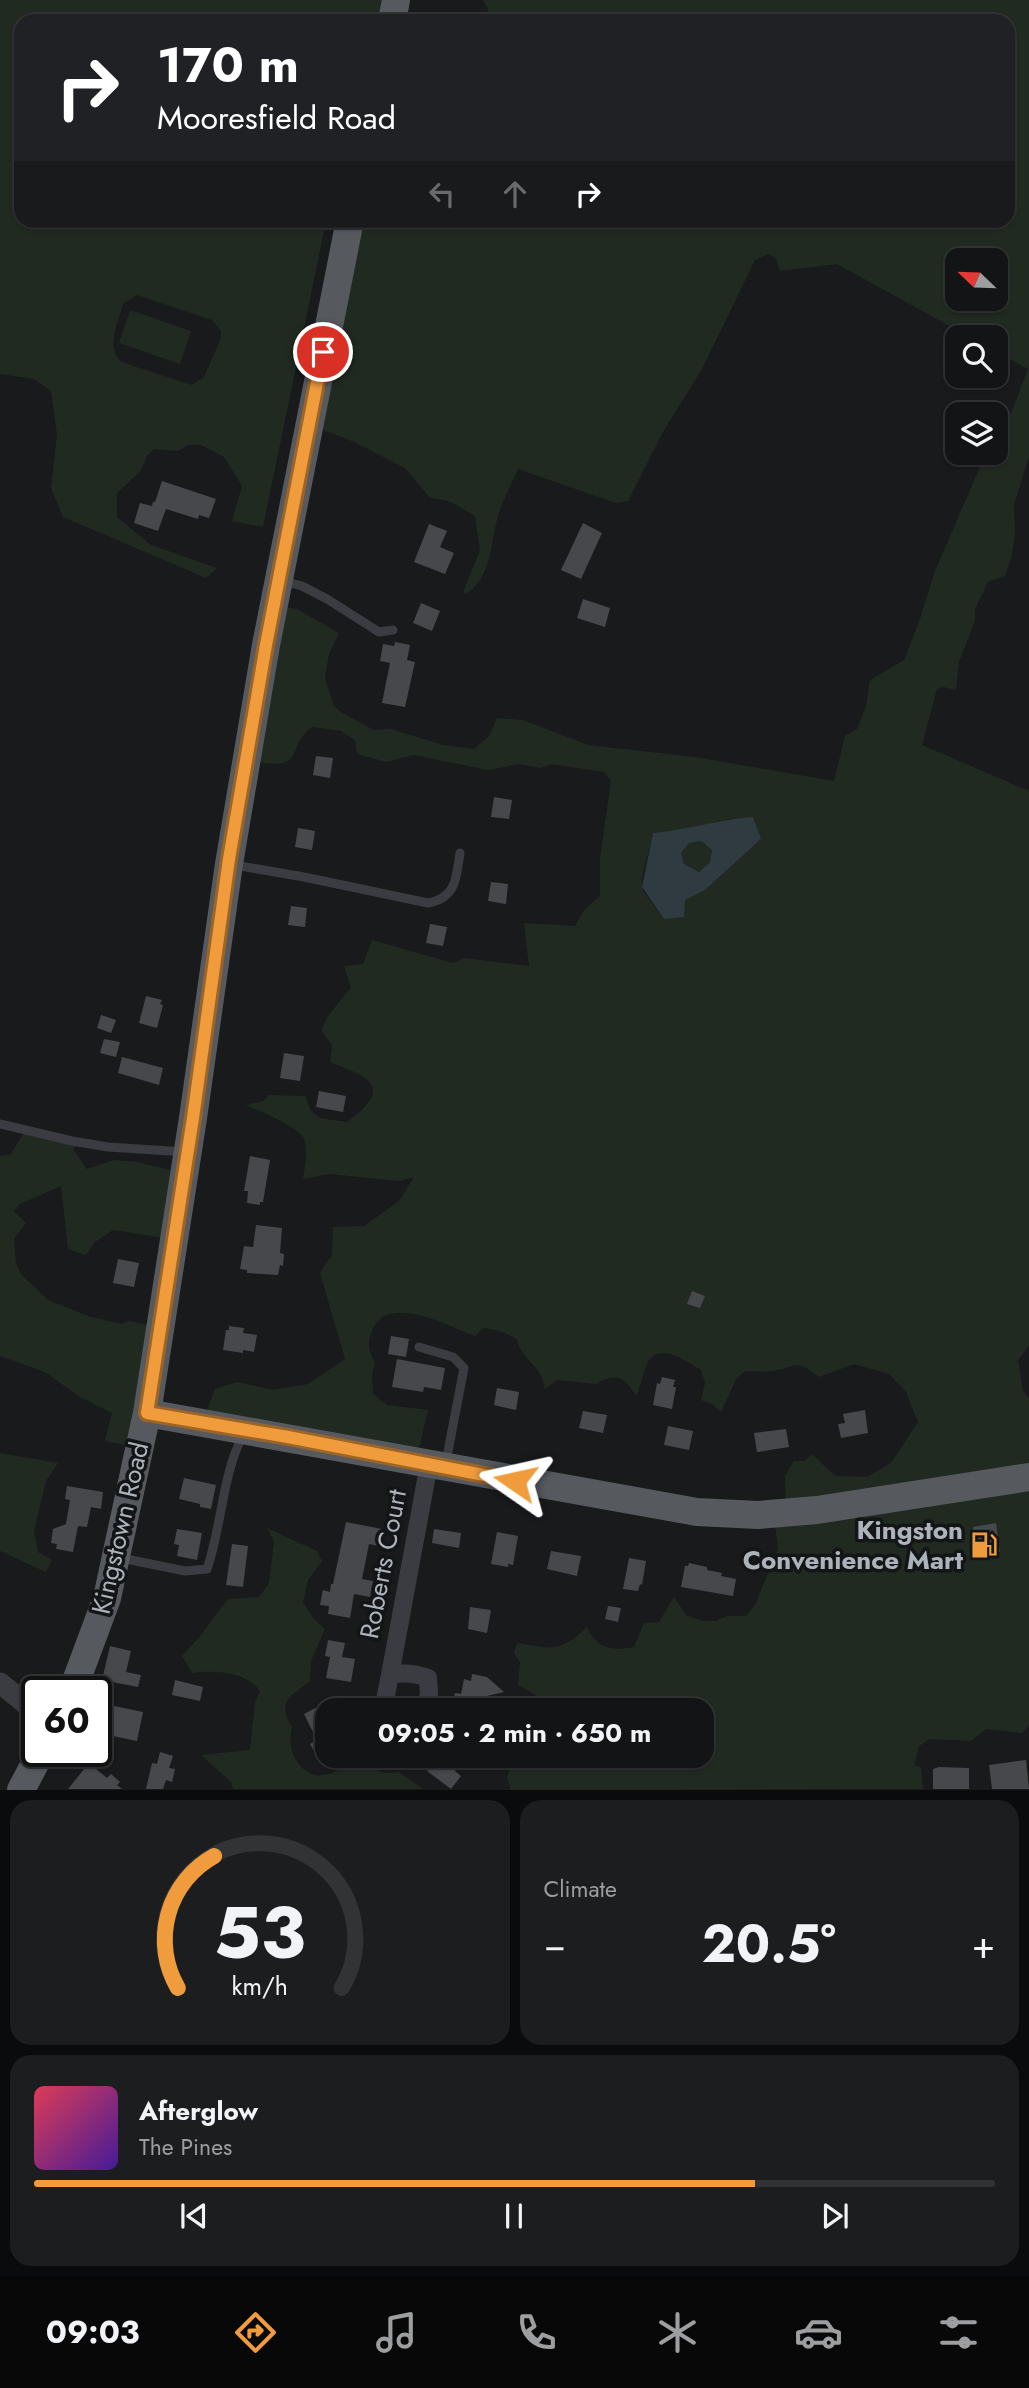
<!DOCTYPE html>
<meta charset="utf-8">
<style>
body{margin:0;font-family:Jost,sans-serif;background:#1c1d1e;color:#f1f3f6;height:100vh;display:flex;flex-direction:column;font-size:26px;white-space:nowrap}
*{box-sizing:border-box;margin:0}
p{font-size:23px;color:#9d9ea0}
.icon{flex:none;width:38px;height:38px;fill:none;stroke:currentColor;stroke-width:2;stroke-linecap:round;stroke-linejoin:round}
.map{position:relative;height:1790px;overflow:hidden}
.details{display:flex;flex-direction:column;gap:10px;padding:10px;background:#0a0b0c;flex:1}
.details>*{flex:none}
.guide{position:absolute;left:14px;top:14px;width:1001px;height:214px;border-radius:21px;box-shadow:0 2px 5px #0004,0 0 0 2px #323334;background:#202124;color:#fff;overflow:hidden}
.needle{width:46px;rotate:293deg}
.fabs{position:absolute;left:945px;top:248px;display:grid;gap:14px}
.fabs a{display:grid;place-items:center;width:63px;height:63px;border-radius:14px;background:#131415;box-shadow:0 2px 5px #0004,0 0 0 2px #323334;font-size:35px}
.speed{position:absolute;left:21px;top:1676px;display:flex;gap:14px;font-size:35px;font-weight:700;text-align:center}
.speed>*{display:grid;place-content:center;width:91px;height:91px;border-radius:50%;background:#131415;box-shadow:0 2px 5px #0004,0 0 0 2px #323334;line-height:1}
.speed .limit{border:4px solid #111;border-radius:10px;background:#fff;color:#111}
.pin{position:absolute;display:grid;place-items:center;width:60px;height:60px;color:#fff;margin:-30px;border:4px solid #fff;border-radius:50%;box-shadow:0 2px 7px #0007}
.me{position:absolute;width:77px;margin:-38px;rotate:281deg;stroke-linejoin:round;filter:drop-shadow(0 0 5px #0008)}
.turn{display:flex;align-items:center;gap:24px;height:147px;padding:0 28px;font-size:32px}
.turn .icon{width:91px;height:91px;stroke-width:2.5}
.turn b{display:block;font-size:49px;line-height:60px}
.lanes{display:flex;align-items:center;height:66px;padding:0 28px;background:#0003;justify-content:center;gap:35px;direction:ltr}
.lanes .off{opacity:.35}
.big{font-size:52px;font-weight:700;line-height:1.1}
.details .widget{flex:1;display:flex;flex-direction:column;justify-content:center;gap:10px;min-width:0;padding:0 24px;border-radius:21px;background:#1c1d1e}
.details .dial{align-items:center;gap:0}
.dial svg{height:182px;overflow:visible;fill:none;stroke:#323334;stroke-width:7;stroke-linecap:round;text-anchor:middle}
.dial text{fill:#f1f3f6;stroke:none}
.song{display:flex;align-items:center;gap:21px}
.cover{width:84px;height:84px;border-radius:10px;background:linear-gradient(135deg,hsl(350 70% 55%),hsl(260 70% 35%))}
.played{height:7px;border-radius:4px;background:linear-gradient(90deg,#f09c3d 75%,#323334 75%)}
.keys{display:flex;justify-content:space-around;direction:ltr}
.heat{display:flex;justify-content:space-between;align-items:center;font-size:38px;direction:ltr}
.details .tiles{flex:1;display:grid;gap:10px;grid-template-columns:1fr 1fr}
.widget:last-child{grid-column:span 2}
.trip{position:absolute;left:315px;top:1698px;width:399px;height:70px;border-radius:21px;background:#131415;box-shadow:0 2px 5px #0004,0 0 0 2px #323334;font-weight:700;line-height:70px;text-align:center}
.tab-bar{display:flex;height:112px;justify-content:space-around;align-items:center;background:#080808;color:#9d9ea0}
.tab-bar .icon{width:49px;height:49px}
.tab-bar .active{color:#f09c3d}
.tab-bar b{font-size:32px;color:#f1f3f6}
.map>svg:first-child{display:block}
</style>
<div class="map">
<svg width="1029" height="1790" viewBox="0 0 1029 1790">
<rect width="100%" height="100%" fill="#191a1c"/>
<path fill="#212a21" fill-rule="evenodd" d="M0,0H395L391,21H21V220L326,221L263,527L232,521L242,486L224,457L201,445H188L178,451L154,449L147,456L140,472L117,493V517L151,545L217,568L206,578L63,517L51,488L57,435L51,391L34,379L0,374ZM137,295L212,320L221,331V338L204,377L192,385L121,362C106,346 118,324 123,304Z
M483,0H1029V457L1014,505L1015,534L1012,555L1005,576L988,582L975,609V621L959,662L956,690L943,687L937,689L922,745L1029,791V1346L1018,1360L1023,1391L1029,1398V1726L1022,1733L986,1729L971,1741L930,1739L919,1746L914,1766L921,1767L923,1789L511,1790L507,1777L515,1755H702V1710H551L549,1703L518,1685L520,1662L514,1653L517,1643C553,1649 559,1653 587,1627C597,1649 612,1651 634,1647L644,1623L659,1622L674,1597L687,1616L704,1621H716L727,1616H746L755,1605L778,1549L774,1515L786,1511L785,1476L794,1461H804L812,1454L835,1476L867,1477L891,1463L918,1422L906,1392L889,1374L854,1364L819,1377C794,1358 800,1366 773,1371C764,1372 754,1371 745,1371L737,1378L721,1412L713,1405L701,1400L705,1383L701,1370C687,1362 658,1340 647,1364C643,1374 641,1385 636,1396C625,1377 615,1372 596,1384L557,1380L545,1389C542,1363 522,1363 517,1339L500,1331L484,1328L475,1336C448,1326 387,1292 372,1331C367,1342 368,1352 375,1362L372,1376L373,1394L387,1405L428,1410L418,1453L202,1424L215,1389L237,1382L273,1390L308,1384L345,1359L320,1273L332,1255L333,1227L364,1226L399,1201L414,1177L399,1181L329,1174L303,1179C305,1166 308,1152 304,1139C299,1127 259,1111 246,1105L264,1101L268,1095L306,1096C311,1122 324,1118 347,1122C394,1087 371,1078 330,1062L332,1045L321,1030L328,1016L351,987L344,966L363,964L372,940L453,963L464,958L529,966L524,923L575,926L584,910L600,896V858L611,781L604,772L551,764L540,768L520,764L488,770L414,755L386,762L357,754L355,740L341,731L312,727C285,747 307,770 259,762L273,605L297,609L339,633L329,654L325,678L334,706L342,713L374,730L391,729L443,745L474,749L489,736L497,718L523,720L588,745L695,757L834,781L845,736L857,729L866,706L870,680L904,660L919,622L935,571L986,453H996V432L1001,421H1008L1028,369L996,351V338H971L837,264L780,271L776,259L768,254L755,260L702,369L663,432L628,501L616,503L518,469C512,483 505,496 500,510C490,537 494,576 466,594L463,592L480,550L475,516L451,502L429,497L405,468L354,442L308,424L345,221L1008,220V21H501L489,12ZM957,261H996V299H957ZM730,819L761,839L705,890L684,900L664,919L643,891L642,878L653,833L677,831Z
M130,310L191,331L180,364L119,343Z
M701,841L712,850L710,862L699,872L684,864L681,853L688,843Z
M25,1131L77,1146L73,1149L87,1169L114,1160L137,1162L182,1173L171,1239L113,1230L95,1242L86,1255L68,1249L61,1186L20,1204L14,1211L26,1223L14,1239L16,1263L21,1274L48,1300L88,1316L121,1324L130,1321L157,1327L135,1447L105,1441L112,1413L80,1397L45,1372L0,1356V1156L11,1154Z
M0,1453L58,1463L46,1481L34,1531L38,1552L52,1560L46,1572L0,1551Z
M267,1528L317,1551L322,1561L308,1580L303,1603L314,1619L325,1629L311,1661L310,1681C291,1696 276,1702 292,1727C289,1739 290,1750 296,1760C315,1789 337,1771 360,1757C372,1768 382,1776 399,1772L423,1789H233L231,1782L201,1755L250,1750L255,1702L260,1691C245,1671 215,1670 192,1673L182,1656L200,1636L228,1599L259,1597L269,1583L274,1542Z"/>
<path fill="#2f3b40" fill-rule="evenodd" d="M753,817L761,839L705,890L685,900L684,917L664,919L642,887L653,833C687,830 719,819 753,817ZM701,841L712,850L710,862L699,872L684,864L681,853L689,843Z"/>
<path fill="#46484c" d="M162,481L216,499L209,518L199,515L198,519L166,509L158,531L134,523L140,503L152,506L153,502H155Z
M583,523L602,533L581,579L561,570Z
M429,524L447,531L440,547L454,553L445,574L414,562Z
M583,599L610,608L605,627L577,618Z
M421,603L440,611L432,631L413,623Z
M395,642L410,645L407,660L415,662L405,707L382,703L390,663L380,661L383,644L394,646Z
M316,756L333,758L330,778L313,775Z
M494,797L512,800L509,819L491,817Z
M298,828L315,831L312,850L295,847Z
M491,882L508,884L506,904L488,901Z
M291,906L307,908L305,927L288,925Z
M430,924L447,927L443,946L426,943Z
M146,996L162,1000L160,1004L163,1005L157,1028L139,1023Z
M101,1015L116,1020L111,1033L97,1028Z
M104,1039L120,1042L116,1057L100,1053Z
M284,1053L304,1056L300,1081L280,1078Z
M122,1057L163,1068L159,1085L118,1073Z
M319,1091L346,1096L343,1112L316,1107Z
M250,1156L270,1160L263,1202H260V1205L247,1203L248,1191H244Z
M256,1225L282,1228L280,1253L284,1254L283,1266L280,1265L278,1275L247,1273V1270L240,1269L244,1246L253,1247Z
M118,1259L139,1263L134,1287L113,1283Z
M692,1291L705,1296L700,1308L687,1304Z
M229,1326L244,1328L243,1333L257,1335L254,1352L243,1350V1353L223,1350L226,1330H229Z
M391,1336L409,1339L406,1357L388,1354Z
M397,1359L445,1368L441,1390L424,1387L423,1392L392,1387Z
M662,1377L675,1380L673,1387H676L672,1409L653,1405L657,1383L660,1384Z
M497,1388L519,1392L516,1410L494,1405Z
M865,1410L868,1433L841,1438L838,1424L845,1423L843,1414Z
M583,1411L607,1415L603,1433L579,1428Z
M668,1426L693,1431L689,1450L664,1445Z
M786,1429L789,1447L757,1452L754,1433Z
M184,1478L216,1485L211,1509L200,1507V1504L179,1499Z
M67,1486L103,1492L101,1509L91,1507L87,1527L78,1526L73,1552L56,1549L57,1544L51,1543L53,1529L66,1524L70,1500L65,1499Z
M346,1522L382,1529L379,1546L369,1544L362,1579L373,1581L370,1597L354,1594L350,1618L328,1614L329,1606L320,1605L323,1590L330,1592L331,1584H333Z
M996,1523L1000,1552L977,1555L973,1527Z
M177,1529L202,1533L197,1560L177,1556L179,1545L174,1544Z
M434,1529L461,1533L459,1548L432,1543Z
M497,1532L518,1536L513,1565L508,1564V1567L491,1564Z
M232,1544L248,1546L243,1587L226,1585Z
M551,1551L581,1556L577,1576L547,1569Z
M629,1558L646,1561L642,1585L640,1584L638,1591L623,1589Z
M689,1563L707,1567V1570L722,1573L721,1576L736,1579L733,1596L681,1587L685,1566H688Z
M608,1606L621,1608L618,1622L605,1619Z
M470,1607L491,1610L487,1633L468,1629Z
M328,1640L345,1643L342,1657L355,1659L351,1682L326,1678L330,1657L325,1656Z
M110,1646L131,1651L126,1672L141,1675L138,1687L102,1680Z
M472,1674L487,1677L504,1692L487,1696L485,1705L475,1703L474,1710H451L455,1693L461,1694L464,1679L471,1681Z
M175,1680L203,1687L200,1701L172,1695Z
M327,1702V1759L326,1756L319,1760L310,1744L317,1740L304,1714Z
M114,1706L143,1712L137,1741L108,1735Z
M160,1752L173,1756L169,1768L175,1769L172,1782L166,1780L163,1789H146L152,1763L157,1764Z
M439,1755H467L455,1771L461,1776L451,1789L427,1771Z
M1026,1760L1029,1789H992L989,1765Z
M89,1763L107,1778L111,1774L120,1782L117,1785L122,1789H68Z
M939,1767L969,1768V1789H933V1769Z"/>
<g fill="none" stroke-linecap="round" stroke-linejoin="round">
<path stroke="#3a3c41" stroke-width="9" d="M283,581L302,586L327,599L379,632L393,630
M234,865L304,877L428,903C457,898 456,877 460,853
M0,1124L72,1141L108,1147L185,1152
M419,1347L453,1357L464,1368L446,1462
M121,1558L185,1571L207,1569C222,1526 222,1475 243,1435"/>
<path stroke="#3a3c41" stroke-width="18" d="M390,1675L429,1464
M383,1710L390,1675C404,1672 415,1673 428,1678L429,1694L425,1710"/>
<path stroke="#3a3c41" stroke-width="21" d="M0,1683L37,1713"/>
<path stroke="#565a5f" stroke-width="28" d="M392,21L396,0
M147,1413L697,1512L758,1515L817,1510L1029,1477
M72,1692L107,1598L147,1413L193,1118L229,864L266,645L350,220
M21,1790L41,1752"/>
</g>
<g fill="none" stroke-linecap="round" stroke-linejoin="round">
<g stroke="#9c6528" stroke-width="18">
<path id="route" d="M323,352L266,645L229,859L193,1118L147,1413L288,1437L515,1481"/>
</g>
<use href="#route" stroke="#f09c3d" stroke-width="12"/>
</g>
<defs>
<g id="fuel-bare" transform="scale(2.1)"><path d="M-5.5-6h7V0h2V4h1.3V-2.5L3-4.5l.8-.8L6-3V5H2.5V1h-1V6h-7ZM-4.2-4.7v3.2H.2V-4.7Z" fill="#f09c3d" stroke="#141517" stroke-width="2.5" paint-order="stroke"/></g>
</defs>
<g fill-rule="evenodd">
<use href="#fuel-bare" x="984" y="1545"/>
</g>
<g text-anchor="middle" stroke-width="7" stroke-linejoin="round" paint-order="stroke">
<g font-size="26" fill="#acb3bb" stroke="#141517">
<text transform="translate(120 1528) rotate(-77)" y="9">Kingstown Road</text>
<text transform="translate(383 1564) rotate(-79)" y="9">Roberts Court</text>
</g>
<g font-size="26" font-weight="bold" fill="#acb3bb" stroke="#141517" text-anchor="end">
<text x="963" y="1539">Kingston<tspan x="963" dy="30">Convenience Mart</tspan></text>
</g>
</g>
</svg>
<div class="fabs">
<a><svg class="needle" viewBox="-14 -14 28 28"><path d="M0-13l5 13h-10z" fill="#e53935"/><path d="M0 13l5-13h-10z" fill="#9d9ea0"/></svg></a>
<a><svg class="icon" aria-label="search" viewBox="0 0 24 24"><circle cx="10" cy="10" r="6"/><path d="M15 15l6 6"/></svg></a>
<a><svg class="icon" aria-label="layers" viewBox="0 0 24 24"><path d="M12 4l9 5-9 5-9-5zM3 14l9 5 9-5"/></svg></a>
</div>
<div class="speed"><div class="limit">60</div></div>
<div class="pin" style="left:323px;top:352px;background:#d93025"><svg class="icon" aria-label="arrive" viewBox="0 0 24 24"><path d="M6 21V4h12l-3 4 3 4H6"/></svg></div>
<svg class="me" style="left:515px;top:1481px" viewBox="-20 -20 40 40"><path d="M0-17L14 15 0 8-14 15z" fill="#f09c3d" stroke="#fff" stroke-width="4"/></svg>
<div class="trip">09:05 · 2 min · 650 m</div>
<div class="guide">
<div class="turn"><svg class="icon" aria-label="right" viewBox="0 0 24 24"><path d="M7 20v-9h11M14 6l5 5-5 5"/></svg><div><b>170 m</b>Mooresfield Road</div></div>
<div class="lanes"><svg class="icon off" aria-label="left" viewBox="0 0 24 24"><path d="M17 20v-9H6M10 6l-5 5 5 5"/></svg><svg class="icon off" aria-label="ahead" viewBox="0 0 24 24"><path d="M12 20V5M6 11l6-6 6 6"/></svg><svg class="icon" aria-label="right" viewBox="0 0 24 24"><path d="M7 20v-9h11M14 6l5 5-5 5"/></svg></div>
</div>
</div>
<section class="details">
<div class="tiles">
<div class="widget dial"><svg viewBox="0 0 100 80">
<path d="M14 69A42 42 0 1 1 86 69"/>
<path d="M14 69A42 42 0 0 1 30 11" stroke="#f09c3d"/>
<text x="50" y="56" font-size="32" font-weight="700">53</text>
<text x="50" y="72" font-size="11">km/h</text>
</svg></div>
<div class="widget"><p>Climate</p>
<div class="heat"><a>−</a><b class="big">20.5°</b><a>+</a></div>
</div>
<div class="widget">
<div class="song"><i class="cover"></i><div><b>Afterglow</b><p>The Pines</p></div></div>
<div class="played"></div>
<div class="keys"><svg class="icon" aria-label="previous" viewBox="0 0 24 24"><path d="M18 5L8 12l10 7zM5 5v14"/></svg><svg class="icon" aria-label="pause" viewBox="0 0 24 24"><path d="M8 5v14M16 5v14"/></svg><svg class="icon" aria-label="next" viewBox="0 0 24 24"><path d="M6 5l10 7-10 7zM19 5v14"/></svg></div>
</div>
</div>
</section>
<nav class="tab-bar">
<b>09:03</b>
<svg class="icon active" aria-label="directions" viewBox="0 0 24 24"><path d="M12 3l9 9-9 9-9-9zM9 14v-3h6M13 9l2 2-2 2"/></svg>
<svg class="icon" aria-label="music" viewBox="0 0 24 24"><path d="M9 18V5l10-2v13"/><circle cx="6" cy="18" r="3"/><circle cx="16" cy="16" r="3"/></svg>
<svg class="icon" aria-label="phone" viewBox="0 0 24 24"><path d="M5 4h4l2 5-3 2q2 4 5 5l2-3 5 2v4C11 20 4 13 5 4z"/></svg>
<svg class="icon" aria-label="climate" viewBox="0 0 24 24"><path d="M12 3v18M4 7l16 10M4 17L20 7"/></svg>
<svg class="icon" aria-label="car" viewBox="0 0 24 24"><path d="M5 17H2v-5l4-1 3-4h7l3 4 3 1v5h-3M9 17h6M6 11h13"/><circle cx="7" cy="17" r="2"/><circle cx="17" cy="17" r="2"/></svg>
<svg class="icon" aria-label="filters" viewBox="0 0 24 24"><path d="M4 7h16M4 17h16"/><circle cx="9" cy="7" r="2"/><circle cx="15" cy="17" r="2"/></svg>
</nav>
